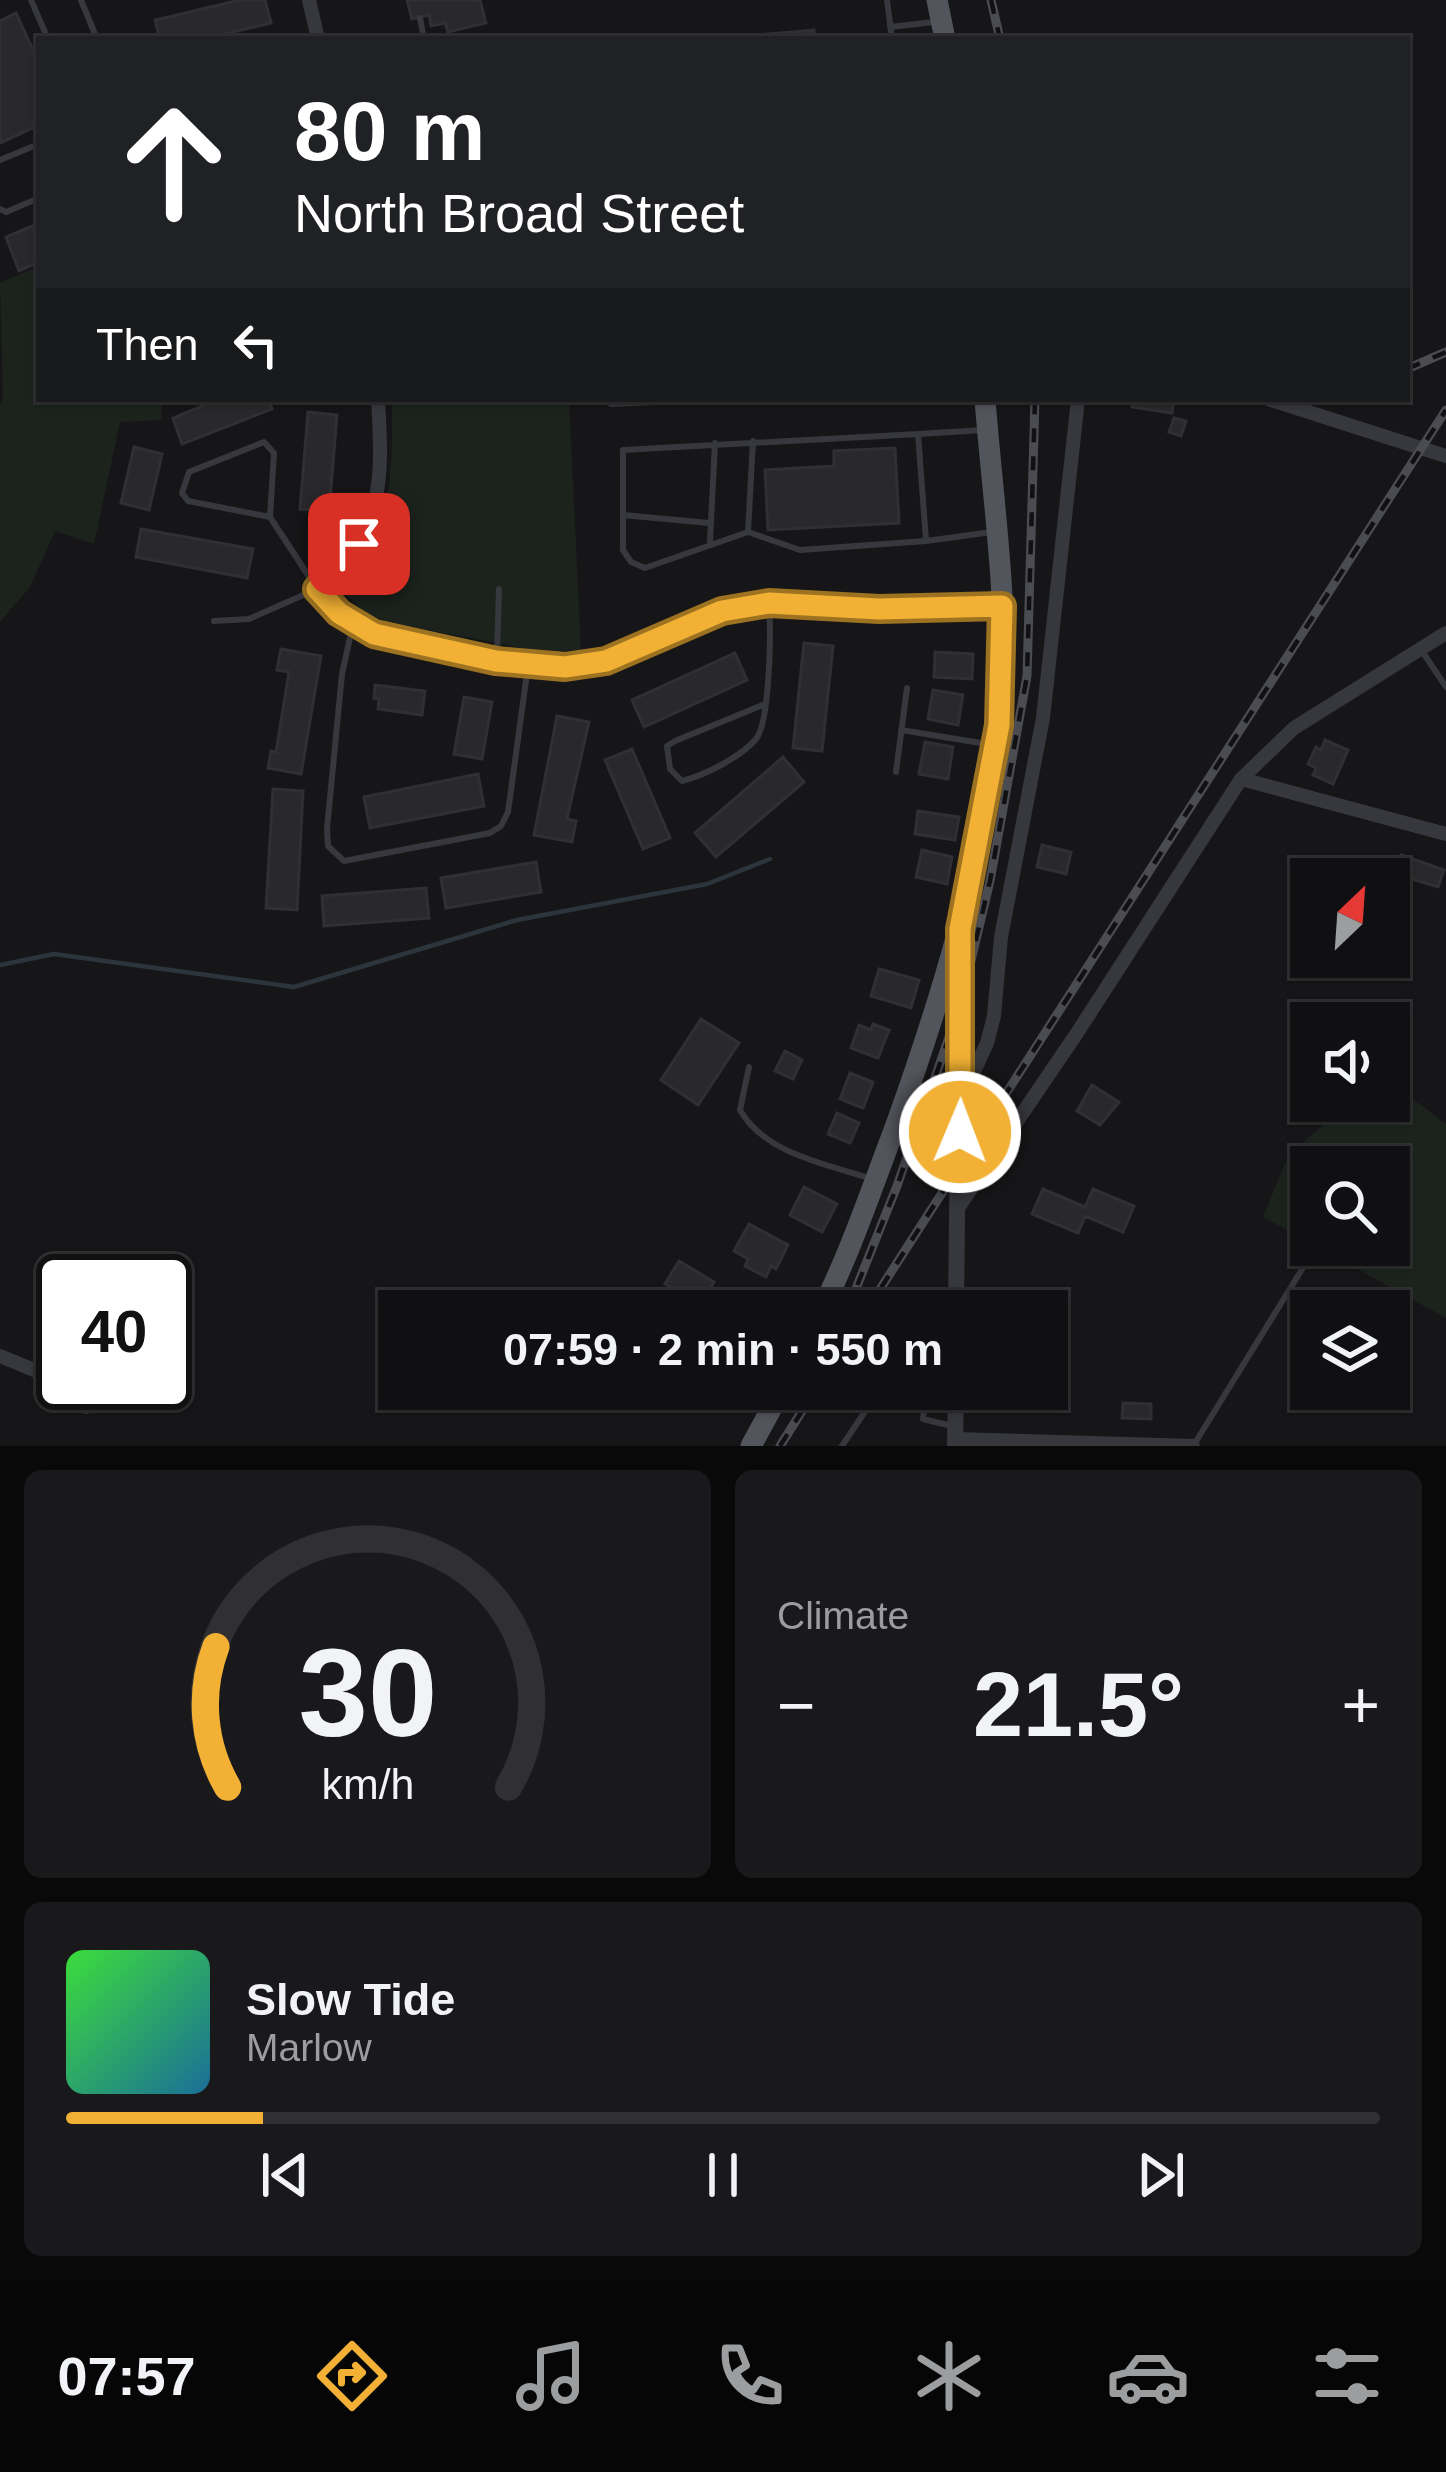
<!DOCTYPE html>
<meta charset="utf-8">
<style>
body{margin:0;font-family:Arial,sans-serif;background:#19191b;color:#f1f3f6;height:100vh;display:flex;flex-direction:column;font-size:45px;white-space:nowrap}
*{box-sizing:border-box;margin:0}
p{font-size:39px;color:#9c9d9f}
.icon{flex:none;width:66px;height:66px;fill:none;stroke:currentColor;stroke-width:2;stroke-linecap:round;stroke-linejoin:round}
.map{position:relative;height:1446px;overflow:hidden}
.side{display:flex;flex-direction:column;gap:24px;padding:24px;background:#09090a;flex:1}
.side>*{flex:none}
.hud{position:absolute;left:36px;top:36px;width:1374px;height:366px;border-radius:0px;box-shadow:0 3px 9px #0004,0 0 0 3px #303032;background:#202124;color:#fff;overflow:hidden}
.needle{width:78px;rotate:25deg}
.tools{position:absolute;left:1290px;top:858px;display:grid;gap:24px}
.tools a{display:grid;place-items:center;width:120px;height:120px;border-radius:0px;background:#101012;box-shadow:0 3px 9px #0004,0 0 0 3px #303032;font-size:60px}
.speed{position:absolute;left:36px;top:1254px;display:flex;gap:24px;font-size:60px;font-weight:700;text-align:center}
.speed>*{display:grid;place-content:center;width:156px;height:156px;border-radius:50%;background:#101012;box-shadow:0 3px 9px #0004,0 0 0 3px #303032;line-height:1}
.speed .limit{border:6px solid #111;border-radius:18px;background:#fff;color:#111}
.pin{position:absolute;display:grid;place-items:center;width:102px;height:102px;color:#fff;margin:-51px;border-radius:24px;box-shadow:0 6px 18px #0006}
.me{position:absolute;width:132px;margin:-66px;rotate:1deg;stroke-linejoin:round;filter:drop-shadow(0 0 9px #0008)}
.turn{display:flex;align-items:center;gap:42px;height:252px;padding:0 60px;font-size:54px}
.turn .icon{width:156px;height:156px;stroke-width:2.5}
.turn b{display:block;font-size:84px;line-height:102px}
.then{display:flex;align-items:center;height:114px;padding:0 60px;background:#0003;gap:24px;font-size:45px}
.big{font-size:90px;font-weight:600;line-height:1.1}
.side .tile{flex:1;display:flex;flex-direction:column;justify-content:center;gap:18px;min-width:0;padding:0 42px;border-radius:18px;background:#19191b}
.side .dial{align-items:center;gap:0}
.dial svg{height:312px;overflow:visible;fill:none;stroke:#303032;stroke-width:7;stroke-linecap:round;text-anchor:middle}
.dial text{fill:#f1f3f6;stroke:none}
.song{display:flex;align-items:center;gap:36px}
.cover{width:144px;height:144px;border-radius:18px;background:linear-gradient(135deg,hsl(120 70% 55%),hsl(200 70% 35%))}
.played{height:12px;border-radius:6px;background:linear-gradient(90deg,#f2b134 15%,#303032 15%)}
.keys{display:flex;justify-content:space-around;direction:ltr}
.heat{display:flex;justify-content:space-between;align-items:center;font-size:66px;direction:ltr}
.side .tiles{flex:1;display:grid;gap:24px;grid-template-columns:1fr 1fr}
.tile:last-child{grid-column:span 2}
.trip{position:absolute;left:378px;top:1290px;width:690px;height:120px;border-radius:0px;background:#101012;box-shadow:0 3px 9px #0004,0 0 0 3px #303032;font-weight:600;line-height:120px;text-align:center}
.tabs{display:flex;height:192px;justify-content:space-around;align-items:center;background:#060607;color:#9c9d9f}
.tabs .icon{width:84px;height:84px}
.tabs .selected{color:#f2b134}
.tabs b{font-size:54px;color:#f1f3f6}
.map>svg:first-child{display:block}
</style>
<div class="map">
<svg width="1446" height="1446" viewBox="0 0 1446 1446">
<rect width="100%" height="100%" fill="#161618"/>
<path fill="#1c231d" d="M39,266V399H163L161,420L120,422L94,544L55,531L30,587L0,622V406L3,398L0,283Z
M392,399H569L581,650L544,652L386,622L367,615L337,586C395,525 392,478 392,399Z
M1389,1081L1446,1124V1318L1314,1245H1389V1167H1311V1243L1263,1217L1289,1154L1352,1101H1389Z"/>
<g fill="none" stroke-linecap="round" stroke-linejoin="round">
<path stroke="#2c353c" stroke-width="4.5" d="M0,965L54,954L294,987L517,920L707,884L770,859"/>
</g>
<path fill="#29292c" stroke="#303034" stroke-width="3" d="M240,0H265L271,23L204,39H160L155,20Z
M407,0H480L486,23L448,32L445,23L431,26L429,15L412,19Z
M16,13L39,63V125L0,143V21Z
M814,30L815,39H710Z
M39,223V262L19,271L6,237Z
M219,399H268L272,409L182,444L173,418Z
M1133,399H1174L1172,413L1132,407Z
M308,412L337,415L329,511L300,509Z
M1174,418L1186,421L1181,436L1169,432Z
M134,447L162,454L149,510L121,503Z
M895,448L899,523L768,530L765,470L834,466V451Z
M141,529L253,549L247,578L136,557Z
M804,643L833,646L822,751L793,748Z
M281,649L321,656L301,774L268,768L271,751L276,752L289,672L277,670Z
M935,652L973,654L972,679L934,677Z
M735,653L747,680L644,727L632,700Z
M375,685L425,691L422,715L378,709L379,699L374,698Z
M933,690L963,695L958,725L928,719Z
M464,697L492,702L482,759L454,754Z
M557,716L589,722L567,819L576,821L572,842L534,835Z
M1325,740L1348,750L1333,784L1313,775L1316,768L1308,764L1316,747L1321,750Z
M925,742L953,747L948,779L919,774Z
M632,749L670,838L643,849L605,760Z
M783,757L804,782L716,857L695,833Z
M478,774L484,806L370,828L364,797Z
M273,789L303,791L297,910L266,908Z
M918,811L959,817L955,840L915,834Z
M1042,845L1071,852L1066,874L1037,867Z
M922,850L952,857L947,884L916,877Z
M1401,855L1444,870L1438,887L1409,878L1404,892L1395,889L1399,877L1394,875Z
M536,862L541,892L446,908L441,878Z
M426,888L429,918L324,926L322,896Z
M879,969L919,980L911,1008L871,996Z
M701,1019L739,1043L698,1105L661,1080Z
M873,1024L889,1030L878,1058L851,1048L859,1025L871,1030Z
M785,1051L802,1060L793,1079L775,1071Z
M850,1073L873,1082L863,1108L840,1099Z
M1092,1085L1119,1102L1100,1125L1077,1111Z
M837,1113L859,1123L850,1143L828,1134Z
M804,1187L837,1204L822,1232L790,1215Z
M1043,1189L1085,1207L1093,1189L1134,1206L1123,1232L1085,1216L1078,1233L1032,1214Z
M749,1224L788,1245L776,1269L771,1266L766,1277L745,1266L748,1259L734,1251Z
M679,1261L714,1282L700,1305L665,1284Z
M742,1293L772,1311H732Z
M54,1336L63,1339V1359L49,1355Z
M1123,1403L1151,1404V1419L1122,1418Z"/>
<g fill="none" stroke-linecap="round" stroke-linejoin="round">
<path stroke="#37383d" stroke-width="6" d="M31,0L48,39
M81,0L97,39
M887,0L892,39
M890,27L934,22
M419,39L423,34L420,18
M0,160L39,144
M0,209L6,212L39,198
M611,404L722,399
M918,434L623,450V550L631,562L645,568L748,532L800,550L926,541L992,532
M623,515L709,523
M748,532L753,441
M926,540L918,434L984,430
M710,541L715,443
M214,621L249,619L317,589L270,517L188,501L182,493L189,472L264,442L274,453L270,517
M353,624L342,674L327,829L328,846L344,861L490,833L501,826L508,812L528,666
M1422,651L1446,687
M497,657L499,589
M765,704L675,741L667,746L670,769L682,781C705,775 741,757 756,739C770,722 771,631 769,607
M901,730L993,745
M896,772L907,688
M749,1067L740,1110C765,1154 827,1164 872,1179
M1311,1173L1300,1179C1292,1203 1299,1214 1311,1234
M926,1389L923,1419L952,1426
M1195,1443L1317,1245
M842,1446L880,1389"/>
<path stroke="#37383d" stroke-width="14" d="M309,0L318,39
M378,399C383,484 384,529 317,589L339,613L374,634L528,666L565,667L606,661L721,611L769,603L879,609L1002,606
M1268,399L1446,456
M1241,779L1446,834
M961,1100L987,1043L994,1016L1001,937L1043,718L1078,399
M956,1211L1077,1033L1241,779L1294,728L1446,633
M0,1356L63,1382
M65,1383L78,1389L86,1407
M956,1439L1193,1446"/>
<path stroke="#37383d" stroke-width="16" d="M956,1311L960,940
M955,1446L956,1389"/>
<path stroke="#53555c" stroke-width="21" d="M937,0L945,39
M821,1311C850,1253 870,1193 893,1133C941,1001 981,868 999,727C1012,619 993,507 985,399
M751,1446L782,1389"/>
<g stroke="#4a4c52" stroke-width="9">
<path id="rail" d="M991,0L1000,39
M1407,369L1446,352
M847,1311L897,1186L961,1003L990,881L1027,676L1035,399
M866,1311L1446,410
M780,1446L816,1389"/>
</g>
<use href="#rail" stroke="#111113" stroke-width="4.5" stroke-dasharray="14" stroke-linecap="butt"/>
</g>
<g fill="none" stroke-linecap="round" stroke-linejoin="round">
<g stroke="#9d7322" stroke-width="30">
<path id="route" d="M359,544L317,589L339,613L374,634L496,661L565,667L606,661L722,611L769,603L879,609L1002,606L999,725L960,929V1132"/>
</g>
<use href="#route" stroke="#f2b134" stroke-width="21"/>
</g>
</svg>
<div class="tools">
<a><svg class="needle" viewBox="-14 -14 28 28"><path d="M0-13l5 13h-10z" fill="#e53935"/><path d="M0 13l5-13h-10z" fill="#9c9d9f"/></svg></a>
<a><svg class="icon" aria-label="sound" viewBox="0 0 24 24"><path d="M4 9h4l5-4v14l-5-4H4zM17 9q2 3 0 6"/></svg></a>
<a><svg class="icon" aria-label="search" viewBox="0 0 24 24"><circle cx="10" cy="10" r="6"/><path d="M15 15l6 6"/></svg></a>
<a><svg class="icon" aria-label="layers" viewBox="0 0 24 24"><path d="M12 4l9 5-9 5-9-5zM3 14l9 5 9-5"/></svg></a>
</div>
<div class="speed"><div class="limit">40</div></div>
<div class="pin" style="left:359px;top:544px;background:#d93025"><svg class="icon" aria-label="arrive" viewBox="0 0 24 24"><path d="M6 21V4h12l-3 4 3 4H6"/></svg></div>
<svg class="me" style="left:960px;top:1132px" viewBox="-20 -20 40 40"><circle r="17" fill="#f2b134" stroke="#fff" stroke-width="3"/><path d="M0-11L8 9 0 5-8 9z" fill="#fff"/></svg>
<div class="trip">07:59 · 2 min · 550 m</div>
<div class="hud">
<div class="turn"><svg class="icon" aria-label="ahead" viewBox="0 0 24 24"><path d="M12 20V5M6 11l6-6 6 6"/></svg><div><b>80 m</b>North Broad Street</div></div>
<div class="then">Then<svg class="icon" aria-label="left" viewBox="0 0 24 24"><path d="M17 20v-9H6M10 6l-5 5 5 5"/></svg></div>
</div>
</div>
<section class="side">
<div class="tiles">
<div class="tile dial"><svg viewBox="0 0 100 80">
<path d="M14 69A42 42 0 1 1 86 69"/>
<path d="M14 69A42 42 0 0 1 11 33" stroke="#f2b134"/>
<text x="50" y="56" font-size="32" font-weight="700">30</text>
<text x="50" y="72" font-size="11">km/h</text>
</svg></div>
<div class="tile"><p>Climate</p>
<div class="heat"><a>−</a><b class="big">21.5°</b><a>+</a></div>
</div>
<div class="tile">
<div class="song"><i class="cover"></i><div><b>Slow Tide</b><p>Marlow</p></div></div>
<div class="played"></div>
<div class="keys"><svg class="icon" aria-label="previous" viewBox="0 0 24 24"><path d="M18 5L8 12l10 7zM5 5v14"/></svg><svg class="icon" aria-label="pause" viewBox="0 0 24 24"><path d="M8 5v14M16 5v14"/></svg><svg class="icon" aria-label="next" viewBox="0 0 24 24"><path d="M6 5l10 7-10 7zM19 5v14"/></svg></div>
</div>
</div>
</section>
<nav class="tabs">
<b>07:57</b>
<svg class="icon selected" aria-label="directions" viewBox="0 0 24 24"><path d="M12 3l9 9-9 9-9-9zM9 14v-3h6M13 9l2 2-2 2"/></svg>
<svg class="icon" aria-label="music" viewBox="0 0 24 24"><path d="M9 18V5l10-2v13"/><circle cx="6" cy="18" r="3"/><circle cx="16" cy="16" r="3"/></svg>
<svg class="icon" aria-label="phone" viewBox="0 0 24 24"><path d="M5 4h4l2 5-3 2q2 4 5 5l2-3 5 2v4C11 20 4 13 5 4z"/></svg>
<svg class="icon" aria-label="climate" viewBox="0 0 24 24"><path d="M12 3v18M4 7l16 10M4 17L20 7"/></svg>
<svg class="icon" aria-label="car" viewBox="0 0 24 24"><path d="M5 17H2v-5l4-1 3-4h7l3 4 3 1v5h-3M9 17h6M6 11h13"/><circle cx="7" cy="17" r="2"/><circle cx="17" cy="17" r="2"/></svg>
<svg class="icon" aria-label="filters" viewBox="0 0 24 24"><path d="M4 7h16M4 17h16"/><circle cx="9" cy="7" r="2"/><circle cx="15" cy="17" r="2"/></svg>
</nav>
